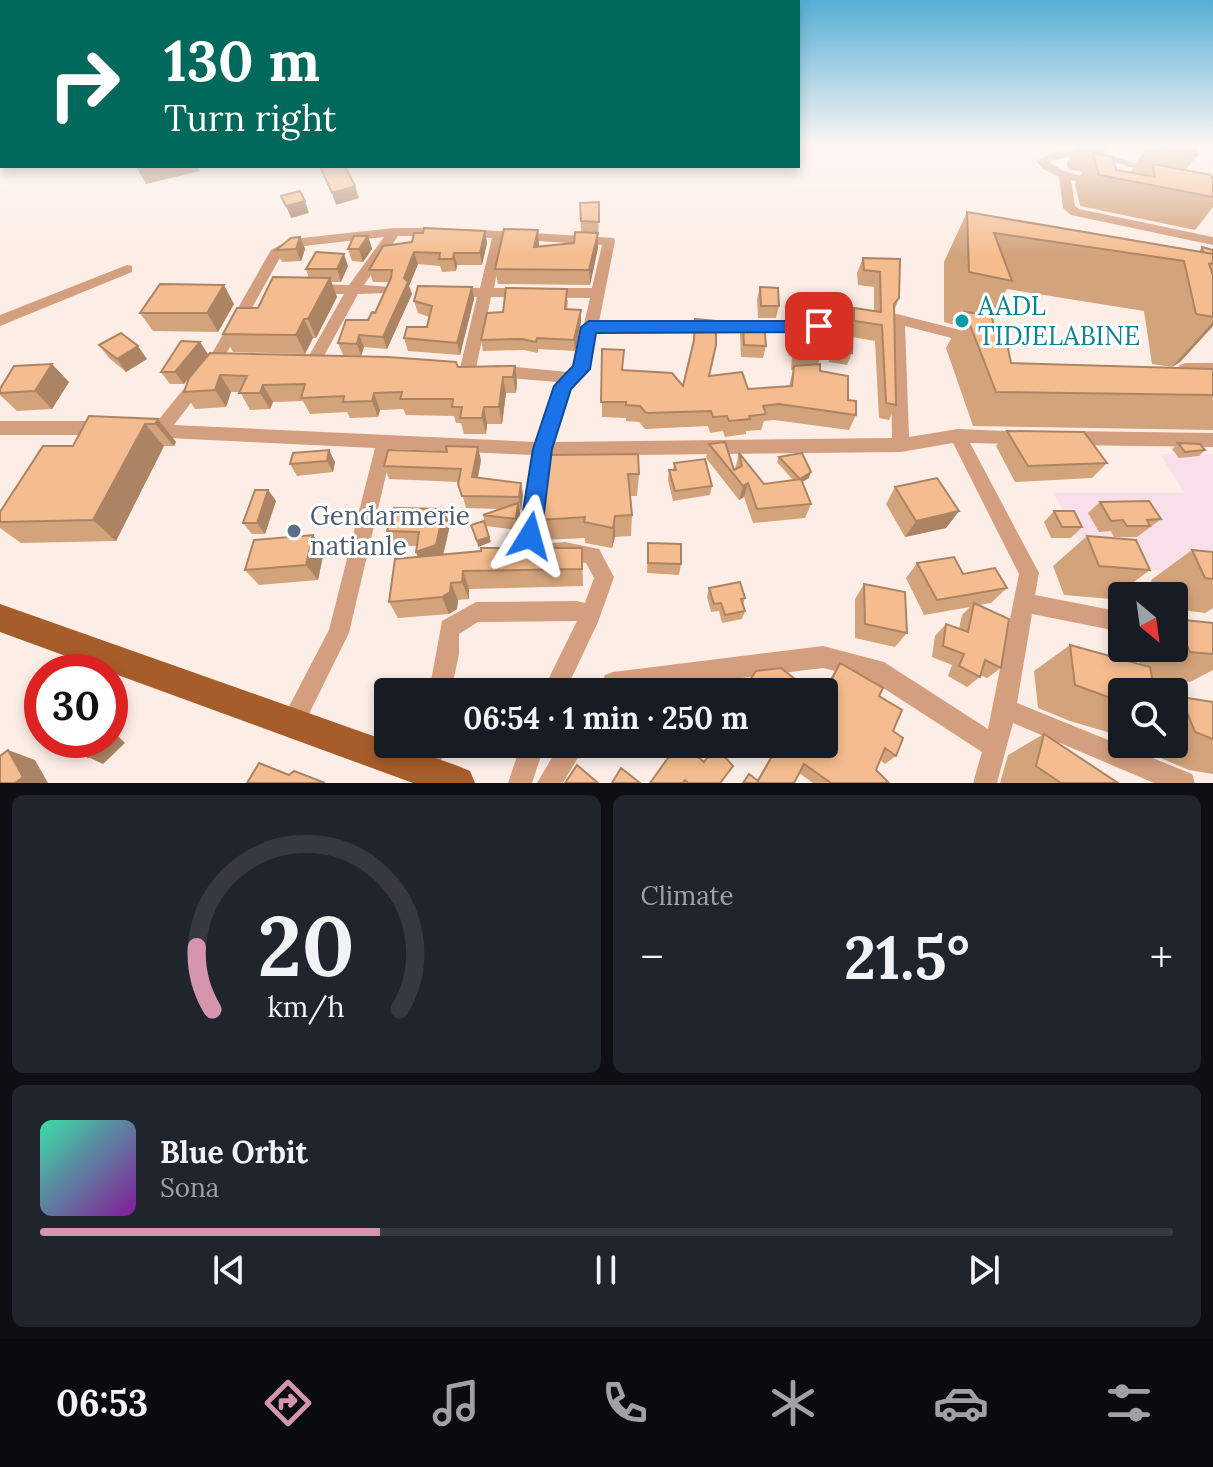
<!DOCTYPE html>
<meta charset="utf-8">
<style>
body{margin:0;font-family:Lora,serif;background:#20242c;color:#f1f3f6;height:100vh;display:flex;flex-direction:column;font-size:30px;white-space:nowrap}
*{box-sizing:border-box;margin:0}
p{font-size:26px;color:#9ea1a6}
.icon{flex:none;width:44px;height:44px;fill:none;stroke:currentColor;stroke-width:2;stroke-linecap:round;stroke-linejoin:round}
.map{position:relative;height:783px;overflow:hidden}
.sheet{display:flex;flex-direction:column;gap:12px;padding:12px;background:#0d0f14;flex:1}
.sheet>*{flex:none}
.banner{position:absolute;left:0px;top:0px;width:800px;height:168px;box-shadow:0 4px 12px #0003;background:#00695c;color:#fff;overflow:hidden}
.needle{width:52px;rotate:151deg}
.controls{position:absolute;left:1108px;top:582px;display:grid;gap:16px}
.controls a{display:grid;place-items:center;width:80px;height:80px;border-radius:8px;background:#171b24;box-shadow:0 4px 12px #0003;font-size:40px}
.speed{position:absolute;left:24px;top:654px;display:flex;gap:16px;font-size:40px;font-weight:700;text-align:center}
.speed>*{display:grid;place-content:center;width:104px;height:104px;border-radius:50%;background:#171b24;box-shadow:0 4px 12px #0003;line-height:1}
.speed .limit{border:12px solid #d22;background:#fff;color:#111}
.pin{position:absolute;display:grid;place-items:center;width:68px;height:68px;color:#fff;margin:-34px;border-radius:16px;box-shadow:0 4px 12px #0006}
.me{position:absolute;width:88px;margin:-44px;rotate:8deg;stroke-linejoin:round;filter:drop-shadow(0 0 6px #0008)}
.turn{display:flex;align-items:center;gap:28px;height:168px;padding:0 32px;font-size:36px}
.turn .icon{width:104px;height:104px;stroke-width:2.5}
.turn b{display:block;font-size:56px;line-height:68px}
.big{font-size:60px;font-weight:700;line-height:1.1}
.sheet .tile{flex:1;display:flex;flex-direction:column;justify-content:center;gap:12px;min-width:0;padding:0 28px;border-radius:12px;background:#20242c}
.sheet .dial{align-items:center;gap:0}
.dial svg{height:208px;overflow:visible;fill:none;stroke:#363941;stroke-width:7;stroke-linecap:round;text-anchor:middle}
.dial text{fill:#f1f3f6;stroke:none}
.song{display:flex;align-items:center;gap:24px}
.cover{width:96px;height:96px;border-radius:12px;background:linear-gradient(135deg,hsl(160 70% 55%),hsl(290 70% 35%))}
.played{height:8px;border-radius:4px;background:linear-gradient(90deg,#d595ad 30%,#363941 30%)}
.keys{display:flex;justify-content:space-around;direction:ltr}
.heat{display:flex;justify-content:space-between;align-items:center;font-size:44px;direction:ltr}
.sheet .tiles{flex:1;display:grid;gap:12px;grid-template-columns:1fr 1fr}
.tile:last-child{grid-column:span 2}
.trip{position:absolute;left:374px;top:678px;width:464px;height:80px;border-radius:8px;background:#171b24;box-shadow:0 4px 12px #0003;font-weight:700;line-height:80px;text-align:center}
.dock{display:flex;height:128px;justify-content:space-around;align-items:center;background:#090b0e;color:#9ea1a6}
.dock .icon{width:56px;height:56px}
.dock .active{color:#d595ad}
.dock b{font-size:36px;color:#f1f3f6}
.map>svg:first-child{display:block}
</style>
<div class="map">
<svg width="1213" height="783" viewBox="0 0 1213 783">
<rect width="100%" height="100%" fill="#fceee6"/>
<path fill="#f8dfea" d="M1160,454H1213V578H1193L1087,557L1054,493H1185Z"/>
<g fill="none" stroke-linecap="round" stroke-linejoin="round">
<path fill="#d49f7f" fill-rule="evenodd" d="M1067,150L1111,156L1159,170L1153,173C1121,165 1082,148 1049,162L1063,171L1104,182L1098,186L1071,180L1075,206L1079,209L1213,237V245L1071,215L1063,208L1059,177L1043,169L1036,161L1050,154Z
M394,228H442L448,232L442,236H398L364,285L390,287L392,290L390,293L358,294L319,365L314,367L306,361L344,294H314L307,289L314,284L349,285L384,237L295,247L281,256L220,365L174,425L537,442L557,382L496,377L488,371L496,365L568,372L574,367L590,298L491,297L476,368L468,374L463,372L460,368L477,297H454L447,292L454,287L480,288L492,238L460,236V230L465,229L614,238L615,241L599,322L819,321L826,326L819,331L596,332L589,369L570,389L554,442L892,438L890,319L892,315L897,314L976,334L978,338L971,343L905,326L909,437L958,429L1029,432L1031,437L1029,442L1023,444L970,443L1039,573L1035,595L1122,612V632L1032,614L1017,703L1192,774L1195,783H1154L1013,723L997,783H973L982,752L871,680L823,668L629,692H597L605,675L613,672L823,646L884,662L988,729L1019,574L953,443L901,452L551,456L538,544L565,542L599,549L614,577L598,622L565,692H542L577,621L478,622L459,634V654L451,692H429L442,621L476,602L577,601L585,603L594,578L586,563C579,562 573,560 566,560C547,559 528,568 518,547L533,455L392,449L349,633L300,732L292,735L284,732L281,724L284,716L329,630L375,448L148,437L142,435L140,430L142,425L155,424L210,357L271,250L292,239ZM504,239L602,245L592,288H494Z
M127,265L132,266V272L0,326V315Z
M1185,363H1213V375L1180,373L1177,369L1180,365Z
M0,421H105L111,423L113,428L111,433L105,435H0Z
M1067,431L1213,433V447L1067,445L1061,443L1059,438L1061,433Z
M421,744H445L437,781H421L417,773Z
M521,744H545L532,783H508Z
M560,744H586L563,783H537Z"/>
<path fill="#a75d2a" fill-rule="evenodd" d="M0,604L458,766L470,771L475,783H413L0,632Z"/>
</g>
<path fill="#d3a37b" d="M1076,146H1108L1103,155L1116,170L1130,173L1147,146H1191L1197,155L1186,170L1213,180V207L1195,230L1080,206L1075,184L1082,172L1068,169L1067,163Z
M599,202L598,248L590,285L498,284L495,269L538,230L539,246L574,243L581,232L580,203Z
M967,212L1199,251L1202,247L1213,250V326L1180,362L1172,367L1152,364L1144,311L1007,289L992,316L999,341L1011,363L1213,369V430L973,426L946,348L958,326L944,322V262Z
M485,231L487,243L482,265H457L456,271L442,272L440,266L418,264L409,286L412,294L387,349L364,347L361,356L343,355L338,343L368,320L375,313L389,282H373L369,270L412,242Z
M368,236L372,249L363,262L352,261L348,249Z
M300,237L305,249L301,261L282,262L276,250Z
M863,258L900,259L899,298L894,311L896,405L889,420L879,418L875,341L852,337V353L847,365L829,362L831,334L836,322L849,324L854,308L874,311V287L858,285L857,273Z
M348,266L341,282H331L337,297L316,338H313L305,354L233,352L223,334L258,308L309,278L306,269Z
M472,287L474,299L460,355L408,351L404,338L427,327L429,317L418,313L414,301Z
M760,287L779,306L776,318H758L757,299Z
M568,300L567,310L581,321L575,351L538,349V353L524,350L483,351L481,340L503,312Z
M234,304L218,332L153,331L140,313Z
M695,319L710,376L748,389L789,386L793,370H791L792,357L798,339L822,353L818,364L820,371L848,400L856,415L849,430L774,420L764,421L761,430L746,431V434L725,437L723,431L710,433L708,426L645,429L639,422L626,421V418L602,417V349L624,371L683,386L692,348Z
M743,322L766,346L763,358L741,357L740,334Z
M99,345L147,359L126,372L109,358Z
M210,353L458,367L515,366L517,383L516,393H506L502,424H487L486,434H464L461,423H456L454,416L406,415L403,409L380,410L378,417L350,418L347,412L310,414L303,401L273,402L270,409L250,410L240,392H231L226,407L195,409L184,392Z
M208,354L184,384H170L161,372Z
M69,382L52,409L17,411L0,395V389Z
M158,419L176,442L174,446H164L116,541L21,543L0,528V512L73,446Z
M1007,431L1107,463L1092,478L1015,482L996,446Z
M1178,443L1205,450L1199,456L1179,458L1172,449Z
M709,444L734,470L735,469L739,453L764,484L793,480L777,462L779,457L809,478L802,482L811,504L805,518L753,523L744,497L739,500L706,458Z
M293,453L335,462L333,472L297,476L290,464Z
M548,455L639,474L637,496H630L632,515L631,536L615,537L612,548L585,543V538L542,540L539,520Z
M481,460L478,478L521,483L523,495L521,510H520V514L518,530L486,526L483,515L499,509L466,508L459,482L389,479L384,466Z
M674,463L712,486L710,495L673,501L668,480L669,470H673Z
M895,487L959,511L946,528L905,537L886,504Z
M268,490L276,501L265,534H252L243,523Z
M1100,502L1161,519L1137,537H1114L1111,531L1099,532L1088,513Z
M444,509L450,525L443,554L582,548L583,586L469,589V599L458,600L457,609L449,614L398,618L389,602L418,557L416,552L417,546H395L387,531Z
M1054,511L1082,527L1071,538H1051L1044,522Z
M1087,536L1150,570L1111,599L1064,595L1053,566Z
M648,543L681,564L679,575L647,573Z
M1192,550L1213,552V608L1205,613L1174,609V596H1157L1151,580Z
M324,551L318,580L259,585L245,570Z
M917,563L963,574L1007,588L991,603L979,605L1001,668L987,678L980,675V677L967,687L948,676L952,665L932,657L935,636L946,624L959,629L962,615L970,607L924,615L906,578Z
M864,584L907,633L895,647L855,638V599Z
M709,588L745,598L743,605L745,611L742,619L722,623L719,611L711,612L707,597Z
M1175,619L1213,623V670L1190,682L1152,678L1122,692V731L1114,734L1070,721L1038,708L1034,671L1070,645L1140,664L1133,648H1174V620Z
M840,663L879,696L893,731L896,756L885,764L880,760L876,770L889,783H813L799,773L794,783L757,780L778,744H824L823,692L833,674Z
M1181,697L1213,702V774L1189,770L1146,752L1143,744H1174V700Z
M1044,734L1118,783H1000L1008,755Z
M709,744H732L724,756L733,766L721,783H650L704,762L714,749Z"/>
<path fill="#ac8464" d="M136,166H197L200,171L146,184Z
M355,186L359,198L336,205L332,193Z
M305,201L309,213L291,218L286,206Z
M538,230L539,245L535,261L534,247Z
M485,231L487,243L482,265L480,253Z
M598,233V248L590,285L589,270Z
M368,236L372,249L363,262L359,249Z
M300,237L305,249L301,261L296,249Z
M414,252L418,264L409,286L412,294L387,349L383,337Z
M454,253L457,265L456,271L453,259Z
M344,254L348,266L341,282L337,269Z
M330,278L337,297L316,338L308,319Z
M224,285L234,304L218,332L207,313Z
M472,287L474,299L460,355L457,343Z
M581,310V321L575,351L574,340Z
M304,319L313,338L305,354L296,335Z
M1213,322V326L1180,362L1172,367Z
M359,335L364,347L361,356L357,344Z
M200,342L208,354L184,384L175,372Z
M138,346L147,359L126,372L117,359Z
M52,364L69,382L52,409L35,391Z
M515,366L517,383L516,393L513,377Z
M220,375L231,392L226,407L215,390Z
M503,377L506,393L502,424L499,407Z
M263,385L273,402L270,409L260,393Z
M374,393L380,410L378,417L372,401Z
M484,407L487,424L486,434L482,418Z
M158,419L176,442L174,446L155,424Z
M145,424L164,446L116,541L93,520Z
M478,447L481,460L475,490L472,477Z
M329,450L335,462L333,472L327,461Z
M811,472L809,478L797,485L800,479Z
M521,483L523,495L521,510L519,497Z
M748,483L744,497L739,500L743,486Z
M268,490L276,501L265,534L257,523Z
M518,503L520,514L518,530L516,519Z
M444,509L450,525L442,560L423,567L416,552Z
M959,511L946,528L905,537L916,521Z
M615,516V537L612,548L613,528Z
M313,535L324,551L318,580L306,565Z
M489,537L491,542L478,547L477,541Z
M463,571L469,589V599L462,582Z
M451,583L458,600L457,609L449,614L442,597Z
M110,728L125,743L103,764L88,757L106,740H110Z
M8,750L35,760L48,783H15Z"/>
<path fill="#f5bd8f" stroke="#ac8464" stroke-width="2" d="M1191,146L1194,147L1197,155L1153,146Z
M1093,153L1113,157L1116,170L1155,177L1153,164L1211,175L1213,180V197L1099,175Z
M320,166H345L355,186L332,193Z
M300,191L305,201L286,206L281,196Z
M599,202V222L581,221L580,203Z
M967,212L1213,254V263L1209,264L1213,275V317L1196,314L1184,261L994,233L1012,281L969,272Z
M424,228L485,231L480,253H454L453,259H439L440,253L414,252L404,278L408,282L383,337L359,335L357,344L338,343L346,320H368L372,312L375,313L391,278L392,270H369L383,246L412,242L414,233H423Z
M504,229L538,230L534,247L574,243L575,232L598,233L589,270L495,269Z
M354,236H368L359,249H348Z
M300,237L296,249L276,250L291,238Z
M1202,247L1213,250V254L1203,252Z
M316,252L344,254L337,269H306Z
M863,258L900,259L899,298L894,304L896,405L886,403L882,325L854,321V308L881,312L880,272L864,270Z
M273,277L330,278L308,319H304L296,335L223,334L237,308H258Z
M160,284L224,285L207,313H140Z
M418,286L472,287L457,343L404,338L407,327H427L432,306L414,301Z
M760,287L778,288L779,306H761Z
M506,288L567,289L565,309L581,310L574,340L537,338L536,342L522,339L481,340L487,313L503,312Z
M965,312L991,315L999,341L1008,348L1011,363L1213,369V395L996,392Z
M695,319L716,321V345L709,376L742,372L748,389L792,386L794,366L820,364V371L848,376V400L856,401V415L779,404L763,406L766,414L749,416L750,419L729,421L727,416L713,417L711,411L646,413L640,406L626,405V402H601L602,349L624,350L622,370L672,373L683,386L694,340Z
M743,322H764L766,346L744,345Z
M836,322L853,324L852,353L834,350Z
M121,333L138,346L117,359L99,345Z
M798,339L822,343V353L796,352Z
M181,341L200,342L175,372H161Z
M210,353L388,357L456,362L458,367L515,366L513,377H503L499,407H484L482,418H460L462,407H452L453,399H400L402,392L374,393L372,401L343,402L344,396L301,398L305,384L263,385L260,393H239L247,376L220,375L215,390L184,392L189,378Z
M52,364L35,391L0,393V389L14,366Z
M89,416L158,419L155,424H145L93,520L0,522V512L43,446H73Z
M1007,431L1084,432L1107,463L1028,466Z
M725,442L734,470L742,466L739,453L764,484L801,479L811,504L757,509L748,483L743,486L709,444Z
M1178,443L1200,444L1205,450L1185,452Z
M446,446L478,447L472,477L521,483L519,497L462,496L458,484L461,469L384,466L388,450L447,452Z
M329,450L327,461L290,464L293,453Z
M802,453L811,472L800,479L779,457Z
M638,454L639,474H628L632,515L615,516L613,528L584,522L585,517L539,520L548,455Z
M705,459L712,486L675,491L669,470H676L674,463Z
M937,478L959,511L916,521L895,487Z
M255,490H268L257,523H243Z
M1149,501L1161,519L1147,520L1150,526H1127L1123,520L1111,521L1100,502Z
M518,503L516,519L483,515Z
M394,508L444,509L436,545L416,552L419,532L387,531Z
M1054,511H1074L1082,527H1062Z
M484,521L489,537L477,541L471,525Z
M313,535L306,565L245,570L254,540Z
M1087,536L1136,540L1150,570L1099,566Z
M648,543L681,544V564L648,563Z
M481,548H582V569L463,571L462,582L451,583L450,592L442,597L389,602L395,559L481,551Z
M1192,550L1213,552V579L1205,578Z
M954,557L963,574L995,568L1007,588L937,600L917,563Z
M740,582L745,598L741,599L745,611L725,615L721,603L714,604L709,588Z
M864,584L905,592L907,633L865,624Z
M974,603L1009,619L1001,668L985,660L980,677L959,666L964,654L943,646L946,624L968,632Z
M1175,619L1213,623V654L1190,652Z
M1070,645L1150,667L1155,692H1122V702L1075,685Z
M840,663L883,688L879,696L902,710L893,731L903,738L896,756L885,748L876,770L889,783H831L804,764L794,783H743L749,774L758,781L779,744H824V695Z
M781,668L795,679L787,692H742L756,671Z
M705,684L715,692H700Z
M1181,697L1213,702V739L1195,732Z
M1044,734L1118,783H1061L1036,766Z
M72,740H106L88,757Z
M678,744H683L704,762L718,744H731L723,755L733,766L720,783H688L685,780L683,783H650Z
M8,750L23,777L15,783H0V756Z
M259,763L289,775L294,771L325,783H247Z
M577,765L598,783H565Z
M621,768L640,783H612Z"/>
<linearGradient id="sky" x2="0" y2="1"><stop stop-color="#55aed5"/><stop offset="0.57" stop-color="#fef7f4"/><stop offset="1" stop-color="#fef7f4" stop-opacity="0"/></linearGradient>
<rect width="1213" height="256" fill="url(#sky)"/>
<path fill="#1a73e8" stroke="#114b97" stroke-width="2" d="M589,321H819L827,326L819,332L596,333L590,369L571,389L552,449L541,536L537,543L530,546L522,543L519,536L533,449L554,386L573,366L581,327Z"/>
<circle fill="#0f9aa8" stroke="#fff" stroke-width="3" cx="962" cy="321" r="8"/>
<circle fill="#5c6f8a" stroke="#fff" stroke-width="3" cx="294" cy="531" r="8"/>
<g text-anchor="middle" stroke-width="6" stroke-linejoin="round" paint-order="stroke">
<g font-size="26" fill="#0d838f" stroke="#fff" text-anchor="start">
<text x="978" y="315">AADL<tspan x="978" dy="30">TIDJELABINE</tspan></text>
</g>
<g font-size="26" fill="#4e5e75" stroke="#fff" text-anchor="start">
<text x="310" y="525">Gendarmerie<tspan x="310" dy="30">natianle</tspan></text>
</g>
</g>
</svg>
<div class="controls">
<a><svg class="needle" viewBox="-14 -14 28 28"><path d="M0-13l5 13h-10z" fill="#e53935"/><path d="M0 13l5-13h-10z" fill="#9ea1a6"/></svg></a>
<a><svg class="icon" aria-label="search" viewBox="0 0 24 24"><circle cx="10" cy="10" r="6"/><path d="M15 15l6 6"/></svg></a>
</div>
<div class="speed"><div class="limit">30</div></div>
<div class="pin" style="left:819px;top:326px;background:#d93025"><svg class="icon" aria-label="arrive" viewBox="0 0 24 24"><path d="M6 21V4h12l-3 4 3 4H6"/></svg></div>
<svg class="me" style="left:530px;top:536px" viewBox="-20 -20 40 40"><path d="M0-17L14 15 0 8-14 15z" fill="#1a73e8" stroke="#fff" stroke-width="4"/></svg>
<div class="trip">06:54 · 1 min · 250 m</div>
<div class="banner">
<div class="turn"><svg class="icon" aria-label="right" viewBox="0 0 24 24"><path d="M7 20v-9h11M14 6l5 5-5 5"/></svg><div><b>130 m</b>Turn right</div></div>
</div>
</div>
<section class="sheet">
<div class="tiles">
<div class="tile dial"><svg viewBox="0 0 100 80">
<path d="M14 69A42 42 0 1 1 86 69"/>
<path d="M14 69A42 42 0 0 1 8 45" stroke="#d595ad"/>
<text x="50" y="56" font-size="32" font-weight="700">20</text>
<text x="50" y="72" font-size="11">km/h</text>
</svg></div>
<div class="tile"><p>Climate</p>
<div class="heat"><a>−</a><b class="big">21.5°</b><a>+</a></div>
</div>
<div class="tile">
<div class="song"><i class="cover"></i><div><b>Blue Orbit</b><p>Sona</p></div></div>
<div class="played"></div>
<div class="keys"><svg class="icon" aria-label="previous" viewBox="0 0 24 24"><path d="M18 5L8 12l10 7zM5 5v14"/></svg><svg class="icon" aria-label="pause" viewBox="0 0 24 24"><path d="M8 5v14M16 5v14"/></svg><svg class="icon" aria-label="next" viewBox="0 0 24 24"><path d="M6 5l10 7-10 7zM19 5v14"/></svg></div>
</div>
</div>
</section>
<nav class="dock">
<b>06:53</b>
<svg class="icon active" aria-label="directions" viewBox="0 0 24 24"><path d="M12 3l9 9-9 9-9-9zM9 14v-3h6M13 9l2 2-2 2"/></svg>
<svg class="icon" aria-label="music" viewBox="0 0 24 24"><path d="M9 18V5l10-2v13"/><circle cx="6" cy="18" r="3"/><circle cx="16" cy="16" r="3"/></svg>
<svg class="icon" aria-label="phone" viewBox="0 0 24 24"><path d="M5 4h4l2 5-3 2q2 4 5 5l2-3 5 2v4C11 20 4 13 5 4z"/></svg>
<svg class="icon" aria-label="climate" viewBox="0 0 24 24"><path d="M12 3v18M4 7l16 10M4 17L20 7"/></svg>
<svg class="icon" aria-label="car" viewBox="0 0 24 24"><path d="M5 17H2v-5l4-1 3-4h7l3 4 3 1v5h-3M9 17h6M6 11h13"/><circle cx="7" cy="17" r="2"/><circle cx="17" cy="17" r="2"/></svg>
<svg class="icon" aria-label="filters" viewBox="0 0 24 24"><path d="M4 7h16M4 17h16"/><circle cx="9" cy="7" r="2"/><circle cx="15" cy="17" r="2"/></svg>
</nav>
